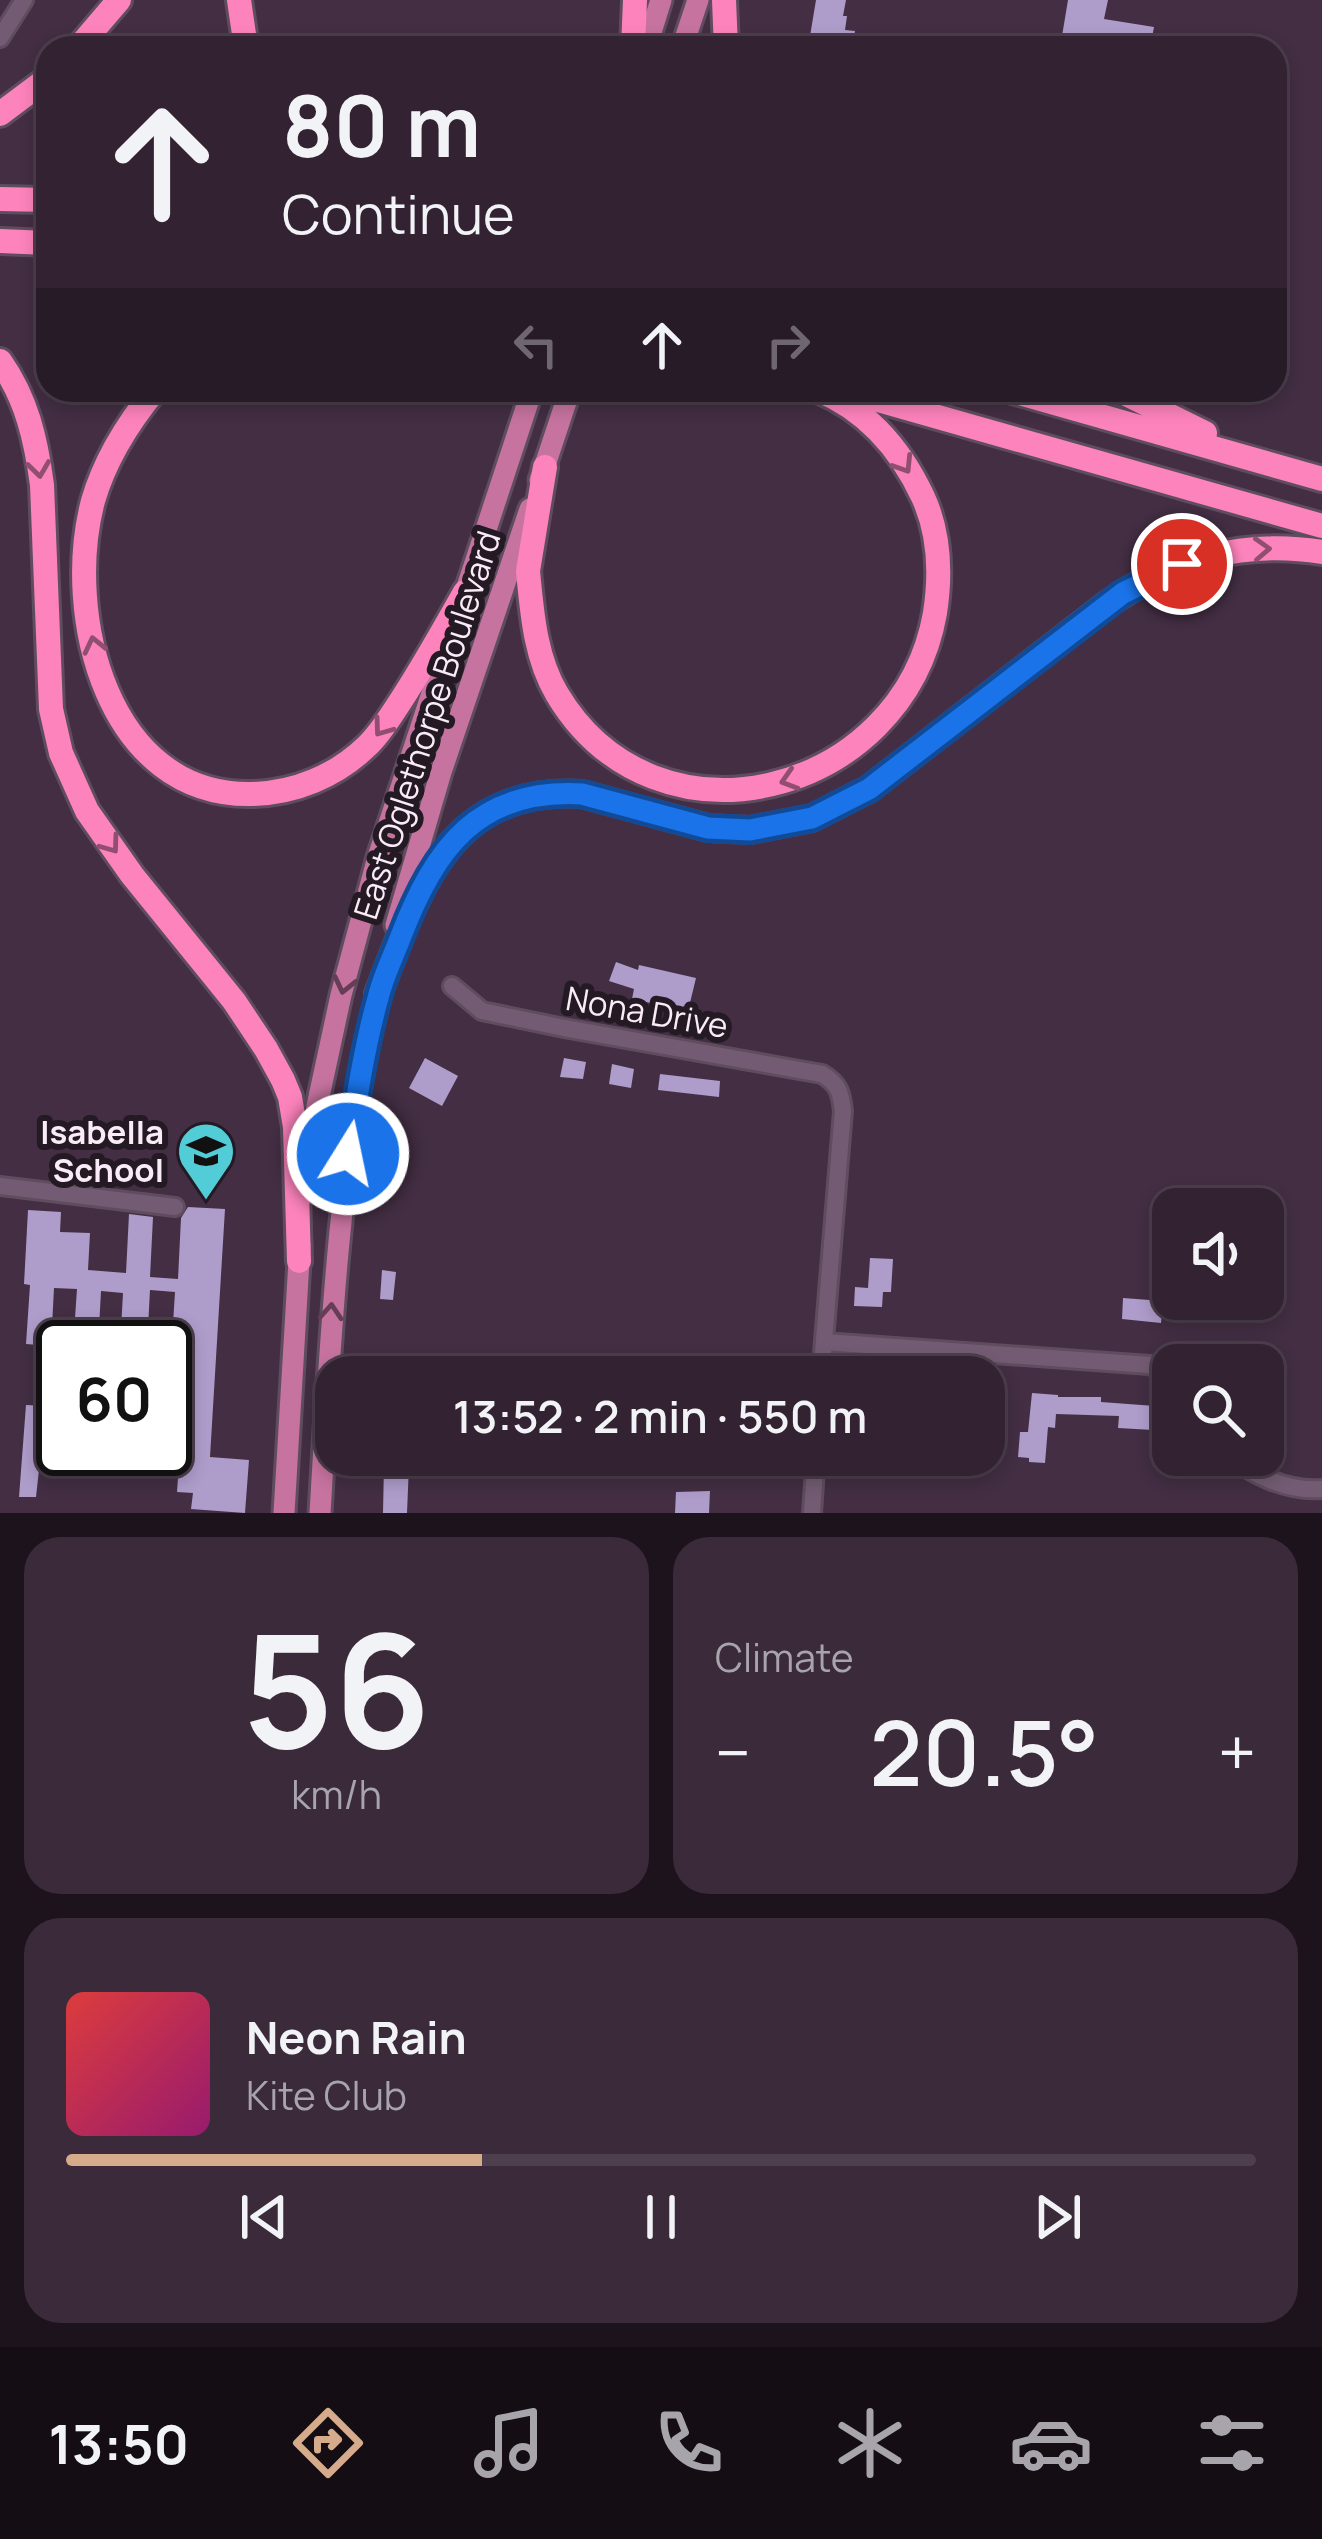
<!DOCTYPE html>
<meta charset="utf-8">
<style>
body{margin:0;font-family:Manrope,sans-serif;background:#3a2a3a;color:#f1f3f6;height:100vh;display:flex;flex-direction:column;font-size:45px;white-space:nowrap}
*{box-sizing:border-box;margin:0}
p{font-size:39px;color:#a8a4ac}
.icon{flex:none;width:66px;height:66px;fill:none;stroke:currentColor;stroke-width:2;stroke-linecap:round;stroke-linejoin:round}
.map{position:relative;height:1513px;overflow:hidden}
.details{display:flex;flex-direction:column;gap:24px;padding:24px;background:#1c131c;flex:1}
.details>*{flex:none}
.banner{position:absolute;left:36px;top:36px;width:1251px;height:366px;border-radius:36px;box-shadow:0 6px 18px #0003,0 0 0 3px #4d3f4d;background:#322232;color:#f1f3f6;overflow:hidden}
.fabs{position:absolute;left:1152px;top:1188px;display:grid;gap:24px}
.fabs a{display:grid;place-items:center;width:132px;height:132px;border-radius:24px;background:#322232;box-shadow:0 6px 18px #0003,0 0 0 3px #4d3f4d;font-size:60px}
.speed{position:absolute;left:36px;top:1320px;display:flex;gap:24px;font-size:60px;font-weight:700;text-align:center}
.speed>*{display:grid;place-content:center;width:156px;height:156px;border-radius:50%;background:#322232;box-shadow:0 6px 18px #0003,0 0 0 3px #4d3f4d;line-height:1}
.speed .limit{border:6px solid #111;border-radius:18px;background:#fff;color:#111}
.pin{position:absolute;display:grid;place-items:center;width:102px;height:102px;color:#fff;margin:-51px;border:6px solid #fff;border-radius:50%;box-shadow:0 3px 12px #0007}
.me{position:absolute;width:132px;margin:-66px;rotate:10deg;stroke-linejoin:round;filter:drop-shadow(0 0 9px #0008)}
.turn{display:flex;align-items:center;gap:42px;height:252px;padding:0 48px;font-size:54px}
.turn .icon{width:156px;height:156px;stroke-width:2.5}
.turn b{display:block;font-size:84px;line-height:102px}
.lanes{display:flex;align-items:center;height:114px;padding:0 48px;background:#0003;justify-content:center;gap:60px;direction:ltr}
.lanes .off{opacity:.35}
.big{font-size:90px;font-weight:600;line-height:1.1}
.details .tile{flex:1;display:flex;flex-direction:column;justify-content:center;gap:18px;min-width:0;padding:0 42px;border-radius:36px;background:#3a2a3a}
.details .dial{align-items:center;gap:0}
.dial b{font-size:156px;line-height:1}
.song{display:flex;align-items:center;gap:36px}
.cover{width:144px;height:144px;border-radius:18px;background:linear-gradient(135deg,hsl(0 70% 55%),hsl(320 70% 35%))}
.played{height:12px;border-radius:6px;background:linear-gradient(90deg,#d6ab8b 35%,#4d3f4d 35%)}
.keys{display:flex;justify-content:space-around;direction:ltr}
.heat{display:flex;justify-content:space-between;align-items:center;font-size:66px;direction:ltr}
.details .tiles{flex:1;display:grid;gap:24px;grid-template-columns:1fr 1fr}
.tile:last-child{grid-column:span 2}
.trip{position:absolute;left:315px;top:1356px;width:690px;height:120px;border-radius:36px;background:#322232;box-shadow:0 6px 18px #0003,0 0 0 3px #4d3f4d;font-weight:600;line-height:120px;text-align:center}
.tabs{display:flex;height:192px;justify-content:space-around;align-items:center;background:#140e14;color:#a8a4ac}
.tabs .icon{width:84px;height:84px}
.tabs .current{color:#d6ab8b}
.tabs b{font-size:54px;color:#f1f3f6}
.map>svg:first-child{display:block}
</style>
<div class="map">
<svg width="1322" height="1513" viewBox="0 0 1322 1513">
<rect width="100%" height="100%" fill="#432e43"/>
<path fill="#ae9cca" d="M816,0H846L843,16H847L845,30L855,31L852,48H808Z
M1068,0H1108L1104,19L1154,27L1150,48H1060Z
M616,962L638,970L639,965L696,978L688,1011L632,999L634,989L609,981Z
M425,1058L458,1076L442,1106L409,1088Z
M564,1058L586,1062L583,1079L560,1077Z
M612,1064L634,1069L631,1088L609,1084Z
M660,1074L720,1081L719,1097L658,1090Z
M188,1207L225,1209L210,1457L249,1460L245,1513L191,1509L193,1493L177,1492L181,1436L165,1434V1387H169L175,1292L150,1290L147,1347H120L123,1293L101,1291L98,1347H73L77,1289L54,1288L51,1346L26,1344L30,1285L24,1284L28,1210L61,1212L60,1232L90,1233L88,1270L126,1273L129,1214L153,1217L150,1277L178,1279L181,1218Z
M870,1258L893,1259L891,1292H883L882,1307L854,1306L855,1287L868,1288Z
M382,1270L396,1272L393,1300L380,1299Z
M1123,1298L1163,1301L1161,1323L1122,1319Z
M1032,1393L1058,1395V1397H1101V1402L1155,1406L1153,1430L1118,1428L1119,1416L1056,1414L1055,1428L1048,1427L1045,1463L1029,1462V1458L1018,1457L1020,1432H1028Z
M26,1405L46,1406L36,1497H19Z
M384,1464L409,1465L407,1513H383Z
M710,1491L709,1513H675L676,1492Z"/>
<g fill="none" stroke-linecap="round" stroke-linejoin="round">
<g stroke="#5f4d5f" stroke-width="22">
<path id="minor" d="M0,38L24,0
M452,986L482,1011L564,1028L822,1074C839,1084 841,1093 843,1111L821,1377
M0,1186L175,1207
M824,1342L1150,1365L1173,1377
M1226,1455C1253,1475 1288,1492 1322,1489
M812,1513L816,1455"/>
</g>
<g stroke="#5f4d5f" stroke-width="27">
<path id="major" d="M646,48L661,0
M682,48L698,0
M540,480L570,390
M396,925L441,772L530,509
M304,1195L317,1106L341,995L378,857L532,390
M284,1513L300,1244
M320,1513C331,1333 338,1154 383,978"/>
</g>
<g stroke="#5f4d5f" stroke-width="30">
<path id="highway" d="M239,0L246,48
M724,0L726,48
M78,48L119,0
M633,48L635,0
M0,114L48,78
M0,199L48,200
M0,241L48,243
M0,361C27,399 36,440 42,485L51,709L61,753L87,811L132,875L234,1001L266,1049L283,1080L290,1097L295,1127L299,1261
M155,390C128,423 105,459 93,501C63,614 107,797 252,794C295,793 336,776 367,746C380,734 390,717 400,702C423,667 444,629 465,592
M843,390L1322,526
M1009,390L1322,479
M1118,390L1205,433
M545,467L528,571C532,612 535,657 557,694C656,860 903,796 935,613C941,574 940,534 923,497C901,450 867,410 818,390
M378,994C418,891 447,786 582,794L708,828L750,830L812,818L869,789L1105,606C1169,560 1243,539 1322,552"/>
</g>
<use href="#minor" stroke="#735c73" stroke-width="16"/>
<use href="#major" stroke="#c6739f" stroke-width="21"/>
<use href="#highway" stroke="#fd83bc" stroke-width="24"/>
</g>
<defs><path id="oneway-chevron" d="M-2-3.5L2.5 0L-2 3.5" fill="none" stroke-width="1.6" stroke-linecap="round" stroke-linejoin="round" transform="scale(3)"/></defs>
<g stroke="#904e70">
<use href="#oneway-chevron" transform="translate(904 465) rotate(58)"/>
<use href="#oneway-chevron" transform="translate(39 469) rotate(82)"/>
<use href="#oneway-chevron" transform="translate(1262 549) rotate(-3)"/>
<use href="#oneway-chevron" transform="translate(94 645) rotate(-103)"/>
<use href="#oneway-chevron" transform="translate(382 728) rotate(126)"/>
<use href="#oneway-chevron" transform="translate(789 780) rotate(163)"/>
<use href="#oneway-chevron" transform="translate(111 845) rotate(54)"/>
</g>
<g stroke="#653e55">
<use href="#oneway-chevron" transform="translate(344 985) rotate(103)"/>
<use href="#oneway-chevron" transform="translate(331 1312) rotate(-86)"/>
</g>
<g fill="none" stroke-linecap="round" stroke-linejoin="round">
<g stroke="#114b97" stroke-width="30">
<path id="route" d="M348,1154C356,1102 364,1048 378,998C383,977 393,957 401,936C435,848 478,788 582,794L708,828L750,830L812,818L869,789L1123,593L1182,564"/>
</g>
<use href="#route" stroke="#1a73e8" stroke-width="21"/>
</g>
<defs>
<g id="school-pin" transform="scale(3)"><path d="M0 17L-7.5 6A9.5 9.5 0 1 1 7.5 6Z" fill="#52ccd6" stroke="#241a24"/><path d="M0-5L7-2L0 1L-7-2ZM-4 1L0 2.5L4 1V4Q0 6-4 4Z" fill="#111"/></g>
</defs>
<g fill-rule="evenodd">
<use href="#school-pin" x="206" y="1151"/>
</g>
<g text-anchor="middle" stroke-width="12" stroke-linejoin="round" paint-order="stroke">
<g font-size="33" fill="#f9ebf8" stroke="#241a24">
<text transform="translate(427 725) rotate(-72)" y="12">East Oglethorpe Boulevard</text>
<text transform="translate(647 1012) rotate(10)" y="12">Nona Drive</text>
</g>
<g font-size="33" font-weight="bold" fill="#f9ebf8" stroke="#241a24" text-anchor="end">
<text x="164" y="1144">Isabella<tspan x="164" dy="38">School</tspan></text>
</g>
</g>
</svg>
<div class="fabs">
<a><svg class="icon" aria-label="sound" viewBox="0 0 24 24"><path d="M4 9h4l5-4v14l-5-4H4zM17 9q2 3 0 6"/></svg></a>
<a><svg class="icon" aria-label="search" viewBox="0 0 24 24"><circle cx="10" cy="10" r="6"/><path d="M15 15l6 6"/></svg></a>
</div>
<div class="speed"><div class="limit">60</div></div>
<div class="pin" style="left:1182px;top:564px;background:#d93025"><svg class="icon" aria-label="arrive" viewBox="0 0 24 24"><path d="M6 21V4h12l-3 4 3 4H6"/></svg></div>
<svg class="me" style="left:348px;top:1154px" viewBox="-20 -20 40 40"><circle r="17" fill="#1a73e8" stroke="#fff" stroke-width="3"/><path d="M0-11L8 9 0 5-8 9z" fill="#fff"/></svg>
<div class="trip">13:52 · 2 min · 550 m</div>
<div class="banner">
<div class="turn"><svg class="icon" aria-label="ahead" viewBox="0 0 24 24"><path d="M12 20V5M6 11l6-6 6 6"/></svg><div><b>80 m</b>Continue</div></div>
<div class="lanes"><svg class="icon off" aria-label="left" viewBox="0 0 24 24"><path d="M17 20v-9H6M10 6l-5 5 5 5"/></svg><svg class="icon" aria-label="ahead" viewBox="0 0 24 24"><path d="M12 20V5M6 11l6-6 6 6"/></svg><svg class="icon off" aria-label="right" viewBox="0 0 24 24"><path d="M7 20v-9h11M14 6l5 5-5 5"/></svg></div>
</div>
</div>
<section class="details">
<div class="tiles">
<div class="tile dial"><b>56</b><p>km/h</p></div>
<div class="tile"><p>Climate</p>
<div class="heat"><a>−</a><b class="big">20.5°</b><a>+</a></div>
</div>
<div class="tile">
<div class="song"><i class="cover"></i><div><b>Neon Rain</b><p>Kite Club</p></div></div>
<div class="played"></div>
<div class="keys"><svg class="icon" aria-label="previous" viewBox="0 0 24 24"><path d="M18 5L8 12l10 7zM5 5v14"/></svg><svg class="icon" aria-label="pause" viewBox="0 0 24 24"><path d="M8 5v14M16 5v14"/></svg><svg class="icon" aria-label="next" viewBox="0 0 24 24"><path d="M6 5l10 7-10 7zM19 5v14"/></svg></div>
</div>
</div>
</section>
<nav class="tabs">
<b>13:50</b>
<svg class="icon current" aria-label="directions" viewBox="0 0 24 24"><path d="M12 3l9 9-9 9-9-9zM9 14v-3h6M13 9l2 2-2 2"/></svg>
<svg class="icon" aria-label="music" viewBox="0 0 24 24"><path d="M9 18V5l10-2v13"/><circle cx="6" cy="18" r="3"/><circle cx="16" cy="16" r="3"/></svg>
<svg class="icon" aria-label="phone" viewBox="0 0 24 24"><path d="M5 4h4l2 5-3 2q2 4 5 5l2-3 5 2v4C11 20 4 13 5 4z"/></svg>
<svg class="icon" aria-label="climate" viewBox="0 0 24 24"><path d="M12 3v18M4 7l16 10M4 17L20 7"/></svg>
<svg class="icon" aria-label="car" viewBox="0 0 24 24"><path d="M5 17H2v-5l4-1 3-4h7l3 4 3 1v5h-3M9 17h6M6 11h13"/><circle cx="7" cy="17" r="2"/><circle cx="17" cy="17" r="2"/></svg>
<svg class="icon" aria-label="filters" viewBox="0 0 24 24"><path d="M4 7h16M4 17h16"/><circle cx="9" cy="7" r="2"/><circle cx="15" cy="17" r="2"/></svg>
</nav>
